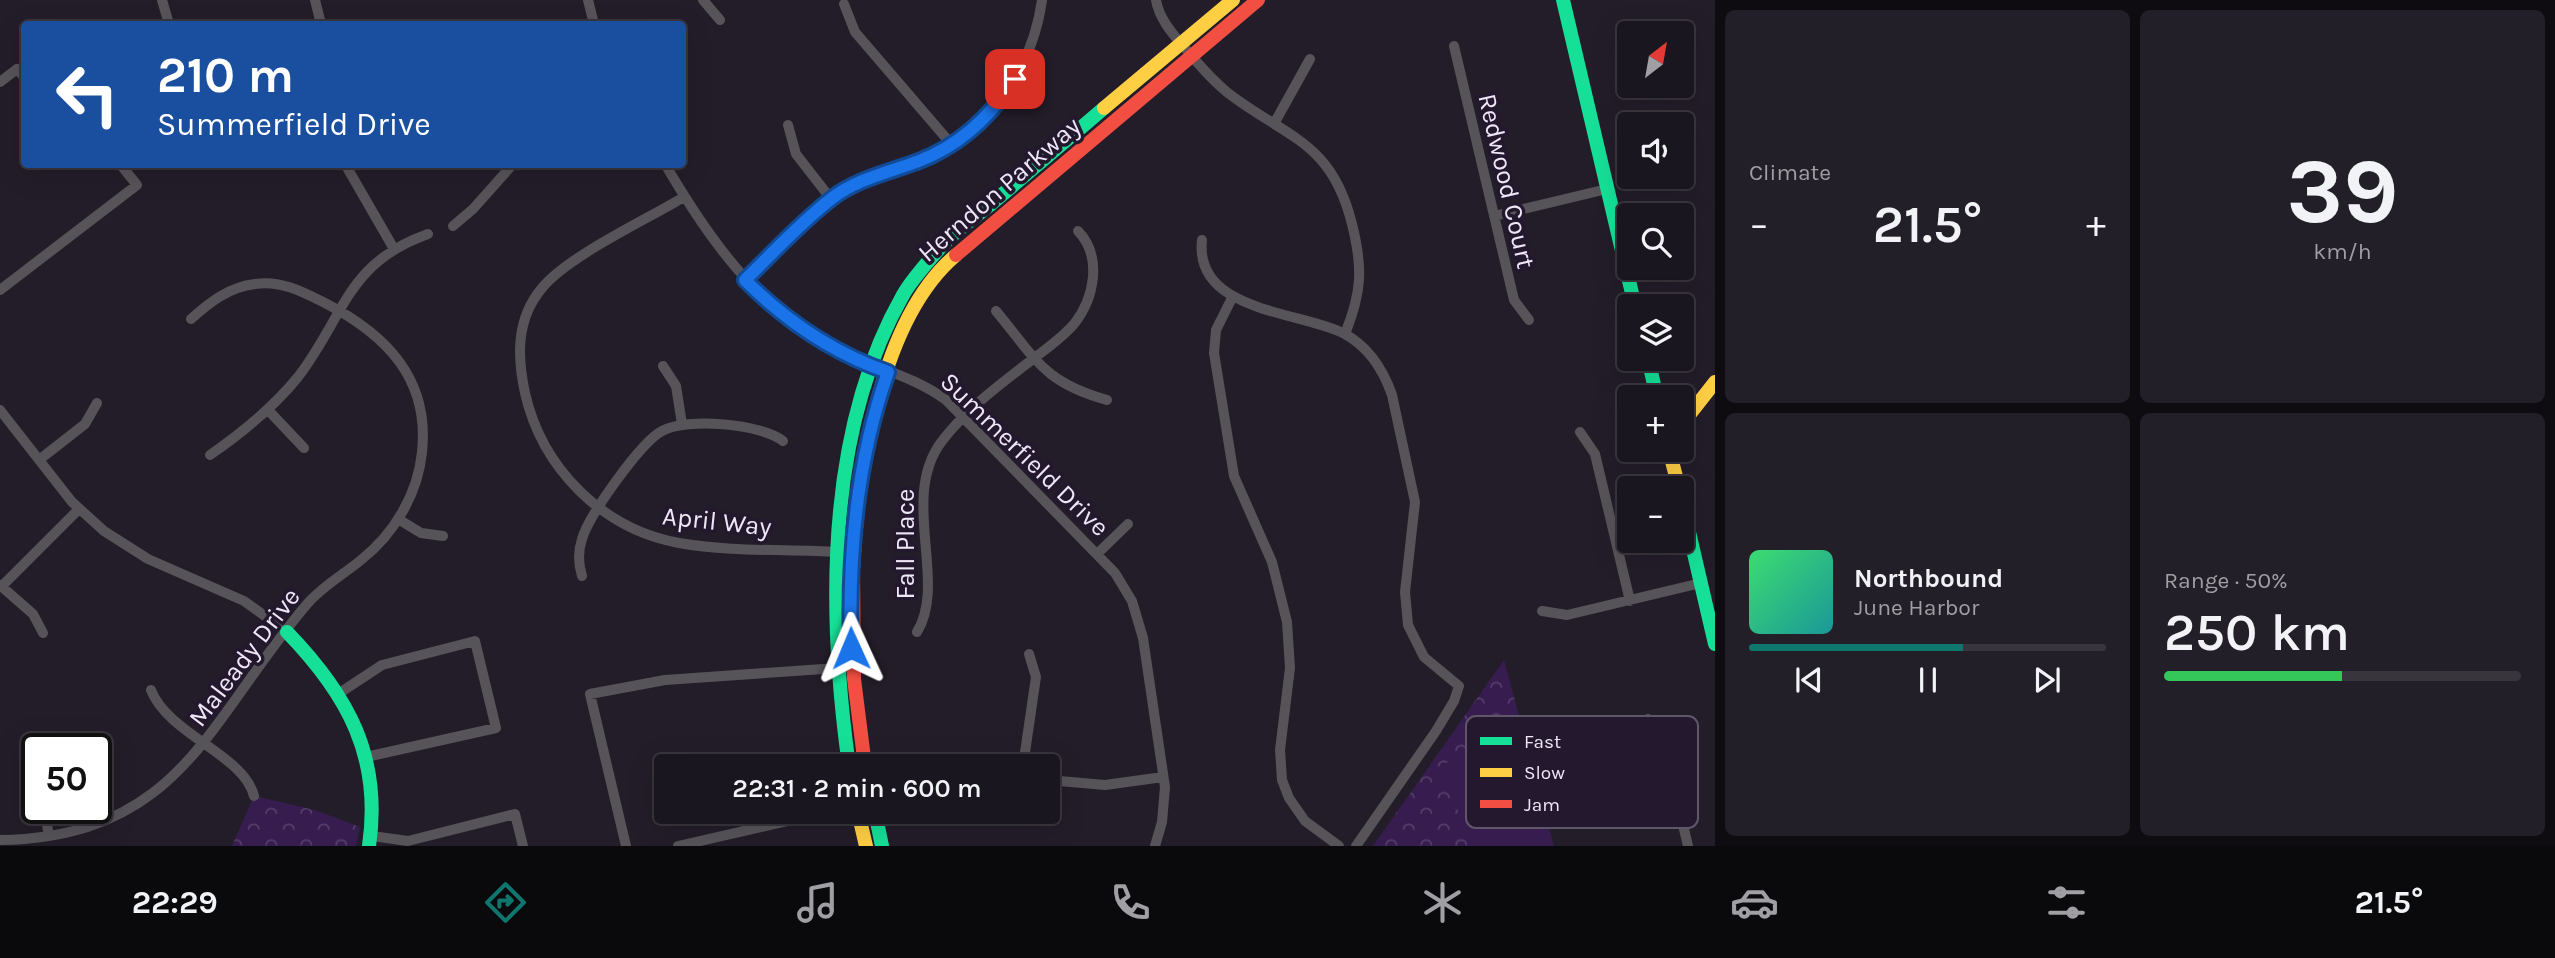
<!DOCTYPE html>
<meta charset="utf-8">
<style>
body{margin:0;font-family:Karla,sans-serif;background:#231f28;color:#f1f3f6;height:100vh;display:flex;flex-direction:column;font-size:26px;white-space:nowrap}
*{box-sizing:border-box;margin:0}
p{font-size:23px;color:#9f9fa4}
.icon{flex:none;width:38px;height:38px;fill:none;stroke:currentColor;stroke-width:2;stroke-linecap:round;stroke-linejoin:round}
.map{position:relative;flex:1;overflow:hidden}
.sheet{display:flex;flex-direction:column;gap:10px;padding:10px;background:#0e0c11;width:840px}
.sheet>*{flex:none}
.banner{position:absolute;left:21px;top:21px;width:665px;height:147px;border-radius:7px;box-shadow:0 7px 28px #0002,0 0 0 2px #38353d;background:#1a4fa0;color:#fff;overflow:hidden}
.needle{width:46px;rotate:31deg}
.fabs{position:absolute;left:1617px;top:21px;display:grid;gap:14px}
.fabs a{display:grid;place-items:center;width:77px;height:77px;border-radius:7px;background:#1a161f;box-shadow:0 7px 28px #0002,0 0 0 2px #38353d;font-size:35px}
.speed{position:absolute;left:21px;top:733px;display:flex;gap:14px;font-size:35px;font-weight:700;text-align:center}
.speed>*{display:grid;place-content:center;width:91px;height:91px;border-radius:50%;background:#1a161f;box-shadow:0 7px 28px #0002,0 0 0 2px #38353d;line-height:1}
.speed .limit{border:4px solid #111;border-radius:10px;background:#fff;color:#111}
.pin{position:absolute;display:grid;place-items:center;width:60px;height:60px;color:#fff;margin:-30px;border-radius:14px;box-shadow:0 4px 10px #0006}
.me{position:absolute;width:77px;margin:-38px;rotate:359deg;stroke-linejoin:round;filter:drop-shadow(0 0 5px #0008)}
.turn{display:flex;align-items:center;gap:24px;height:147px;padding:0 21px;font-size:32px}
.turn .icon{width:91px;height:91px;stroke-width:2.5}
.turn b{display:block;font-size:49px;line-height:60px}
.big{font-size:52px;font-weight:600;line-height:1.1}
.sheet .widget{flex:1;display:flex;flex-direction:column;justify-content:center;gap:10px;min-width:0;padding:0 24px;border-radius:10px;background:#231f28}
.sheet .dial{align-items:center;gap:0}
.dial b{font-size:91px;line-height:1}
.song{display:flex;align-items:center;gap:21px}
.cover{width:84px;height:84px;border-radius:10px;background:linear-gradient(135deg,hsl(140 70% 55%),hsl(180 70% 35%))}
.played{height:7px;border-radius:4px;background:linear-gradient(90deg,#0f766e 60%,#38353d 60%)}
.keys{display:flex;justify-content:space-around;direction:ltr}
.heat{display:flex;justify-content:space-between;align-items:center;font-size:38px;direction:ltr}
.charge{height:10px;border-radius:5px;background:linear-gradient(90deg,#34c759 50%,#38353d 0)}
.sheet .tiles{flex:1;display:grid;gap:10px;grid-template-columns:repeat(2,1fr)}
.trip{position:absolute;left:654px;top:754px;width:406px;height:70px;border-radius:7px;background:#1a161f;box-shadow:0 7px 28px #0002,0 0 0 2px #38353d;font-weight:600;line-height:70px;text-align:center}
.menu{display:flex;height:112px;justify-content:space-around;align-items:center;background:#0a090c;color:#9f9fa4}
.menu .icon{width:49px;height:49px}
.menu .active{color:#0f766e}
.menu b{font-size:32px;color:#f1f3f6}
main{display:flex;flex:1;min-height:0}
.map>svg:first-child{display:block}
</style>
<main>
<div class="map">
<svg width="1715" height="846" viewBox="0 0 1715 846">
<defs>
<pattern id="park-crowns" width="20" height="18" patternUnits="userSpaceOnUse" patternTransform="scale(1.75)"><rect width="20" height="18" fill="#371d4f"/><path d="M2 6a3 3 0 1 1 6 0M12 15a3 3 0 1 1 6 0" fill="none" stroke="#543e69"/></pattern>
</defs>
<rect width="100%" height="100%" fill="#231d29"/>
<path fill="url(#park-crowns)" d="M1504,660L1554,846H1373Z
M254,796L315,810L360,827L356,846H232Z"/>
<path fill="#371d4f" d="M1522,742L1550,846H1468L1445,763Z"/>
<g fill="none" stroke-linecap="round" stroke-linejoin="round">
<path stroke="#575459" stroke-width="10" d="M162,0L169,24
M315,0L321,24
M588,0L594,24
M703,0L720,20
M1156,0C1159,18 1171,32 1183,46C1198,63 1213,82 1232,96C1290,139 1332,143 1352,224C1363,268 1362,292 1345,334
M844,4L855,32L952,145
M1454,46L1514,300L1529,320
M0,82L17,69L24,77
M1275,122L1310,59
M788,125L796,154L831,199
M345,164L394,249
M665,164C710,241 758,309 839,350C874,368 914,376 946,400L1115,573L1132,601L1143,638L1165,787L1162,822L1155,846
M684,197C646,220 568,256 542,288C516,319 517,356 525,393C542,468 602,529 679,543C730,552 785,549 837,552
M1494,216L1607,189
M453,226L473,209L513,164
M1202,240C1194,312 1299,311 1343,333C1368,346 1383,369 1392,395L1415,502L1405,592L1408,625L1424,657L1459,686L1454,701L1436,731L1356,846
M745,280C771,255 804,215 835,197C866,178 900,170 933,155C993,127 1033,65 1042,0
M0,290L137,185L120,164
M1233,296L1216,330L1214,353L1234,476L1272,562L1287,622L1290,668L1280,750L1282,780L1289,798L1305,821L1339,846
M996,311C1036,359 1043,382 1107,400
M663,366L676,386L682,424
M0,410L72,502L104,531L148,559L244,601L287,632
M268,410L304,448
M1580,432L1595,454L1630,601
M210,455C243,432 273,408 298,377C345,316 346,263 428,234
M39,460L85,424L97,403
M398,519L421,533L443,536
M1097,554L1128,524
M582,576C578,563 578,551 582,539C589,515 641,442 662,431C688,417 761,424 783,441
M0,585L33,614L43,633
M2,586L79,509
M1542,611L1567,615L1701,583
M917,632C948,582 899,497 942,441C966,409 1002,383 1033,359C1047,348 1062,338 1074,324C1094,299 1103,257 1078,231
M151,690C168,734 244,755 254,796
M338,694L382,665L475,641L496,728L366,757
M1648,719L1663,740L1688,846
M936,762L965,766
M1023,766L1036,677L1029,654
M1048,780L1105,785L1163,777
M44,808L49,836
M372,836L408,841L515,814L523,846
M0,840C182,837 208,719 308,603C323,586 344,574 361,560C394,534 418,494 422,452C430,378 385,334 325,303C303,292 281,280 255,284C229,287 210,302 191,319
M626,846L590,694L665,680L852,667
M678,846L827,812"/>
<path stroke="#16e098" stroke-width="14" d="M1563,0L1635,306
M1648,359L1657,397
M1682,502L1715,644
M287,632C348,695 382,757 369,846
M849,766C828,615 825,432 903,295C912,279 927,263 939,249C953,232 974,218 991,204C1029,172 1067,140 1104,108
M875,812L882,846"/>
<path stroke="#ffcf43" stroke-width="14" d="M1104,108L1233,0
M1682,424L1715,382
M1669,450L1679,488
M853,569C858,473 879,320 956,255
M858,812L866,846"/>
<path stroke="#f24e42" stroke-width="14" d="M956,255L1258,0
M853,569L854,679L865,766"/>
</g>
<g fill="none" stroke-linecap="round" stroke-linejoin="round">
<g stroke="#114b97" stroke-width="18">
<path id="route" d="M851,648C848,556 857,459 888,372C833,353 786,321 745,280C773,253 800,223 831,199C856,179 890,172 919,161C961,145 991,116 1015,79"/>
</g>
<use href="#route" stroke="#1a73e8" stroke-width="12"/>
</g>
<g text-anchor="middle" stroke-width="7" stroke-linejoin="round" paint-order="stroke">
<g font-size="26" fill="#eee7f6" stroke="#23182e">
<text transform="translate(1507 181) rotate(77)" y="9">Redwood Court</text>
<text transform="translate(999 189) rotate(-41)" y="9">Herndon Parkway</text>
<text transform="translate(1025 454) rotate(44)" y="9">Summerfield Drive</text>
<text transform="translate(717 521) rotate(6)" y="9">April Way</text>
<text transform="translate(905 544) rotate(-90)" y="9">Fall Place</text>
<text transform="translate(244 657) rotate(-53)" y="9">Maleady Drive</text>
</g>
</g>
<rect x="1466" y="716" width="232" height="112" rx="10" fill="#23182e" stroke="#60566a" stroke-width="2"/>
<rect x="1480" y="737" width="32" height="8" fill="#16e098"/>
<rect x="1480" y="768" width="32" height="9" fill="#ffcf43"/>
<rect x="1480" y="800" width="32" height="8" fill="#f24e42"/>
<g font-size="19" fill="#eee7f6">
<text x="1524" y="748">Fast</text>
<text x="1524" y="779">Slow</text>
<text x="1524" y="811">Jam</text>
</g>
</svg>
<div class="fabs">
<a><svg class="needle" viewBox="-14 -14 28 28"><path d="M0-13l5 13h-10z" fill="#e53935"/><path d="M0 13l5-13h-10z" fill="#9f9fa4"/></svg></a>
<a><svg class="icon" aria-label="sound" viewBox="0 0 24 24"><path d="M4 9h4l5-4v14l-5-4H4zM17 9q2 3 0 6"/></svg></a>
<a><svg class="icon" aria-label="search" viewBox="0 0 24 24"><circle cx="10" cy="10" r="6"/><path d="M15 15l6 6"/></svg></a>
<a><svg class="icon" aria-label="layers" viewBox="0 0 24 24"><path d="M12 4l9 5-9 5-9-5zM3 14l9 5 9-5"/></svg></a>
<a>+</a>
<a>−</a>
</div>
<div class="speed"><div class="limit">50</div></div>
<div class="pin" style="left:1015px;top:79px;background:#d93025"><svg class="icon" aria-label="arrive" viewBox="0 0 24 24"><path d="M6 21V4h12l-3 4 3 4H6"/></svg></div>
<svg class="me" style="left:851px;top:648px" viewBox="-20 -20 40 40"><path d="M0-17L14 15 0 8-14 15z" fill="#1a73e8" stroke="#fff" stroke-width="4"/></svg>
<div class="trip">22:31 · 2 min · 600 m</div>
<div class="banner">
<div class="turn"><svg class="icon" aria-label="left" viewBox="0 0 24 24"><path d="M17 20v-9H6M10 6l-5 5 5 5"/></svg><div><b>210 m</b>Summerfield Drive</div></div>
</div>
</div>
<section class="sheet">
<div class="tiles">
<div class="widget"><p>Climate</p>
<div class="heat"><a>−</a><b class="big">21.5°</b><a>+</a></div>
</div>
<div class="widget dial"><b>39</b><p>km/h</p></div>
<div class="widget">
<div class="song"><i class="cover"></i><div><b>Northbound</b><p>June Harbor</p></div></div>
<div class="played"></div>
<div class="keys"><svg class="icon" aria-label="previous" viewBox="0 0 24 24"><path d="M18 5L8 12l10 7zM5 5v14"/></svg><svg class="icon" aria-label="pause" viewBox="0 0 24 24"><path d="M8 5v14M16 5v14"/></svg><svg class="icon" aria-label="next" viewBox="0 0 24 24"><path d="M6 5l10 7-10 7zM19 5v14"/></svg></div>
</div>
<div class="widget"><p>Range · 50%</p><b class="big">250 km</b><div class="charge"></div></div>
</div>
</section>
</main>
<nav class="menu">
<b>22:29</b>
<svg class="icon active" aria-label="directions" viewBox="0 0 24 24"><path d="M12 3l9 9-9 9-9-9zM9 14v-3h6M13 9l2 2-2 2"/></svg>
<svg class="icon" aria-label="music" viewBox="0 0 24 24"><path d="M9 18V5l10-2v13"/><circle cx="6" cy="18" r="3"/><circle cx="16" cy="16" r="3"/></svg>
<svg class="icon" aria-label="phone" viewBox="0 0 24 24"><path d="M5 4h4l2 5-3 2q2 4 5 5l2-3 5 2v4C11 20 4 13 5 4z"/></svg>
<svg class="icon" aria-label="climate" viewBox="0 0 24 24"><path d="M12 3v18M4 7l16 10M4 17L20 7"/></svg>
<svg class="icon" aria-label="car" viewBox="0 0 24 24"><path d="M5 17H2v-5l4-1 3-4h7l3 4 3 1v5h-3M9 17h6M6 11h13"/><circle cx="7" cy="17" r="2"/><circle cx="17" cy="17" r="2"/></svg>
<svg class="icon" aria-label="filters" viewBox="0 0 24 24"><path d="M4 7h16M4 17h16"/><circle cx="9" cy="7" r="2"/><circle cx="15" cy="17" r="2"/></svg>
<b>21.5°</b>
</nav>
